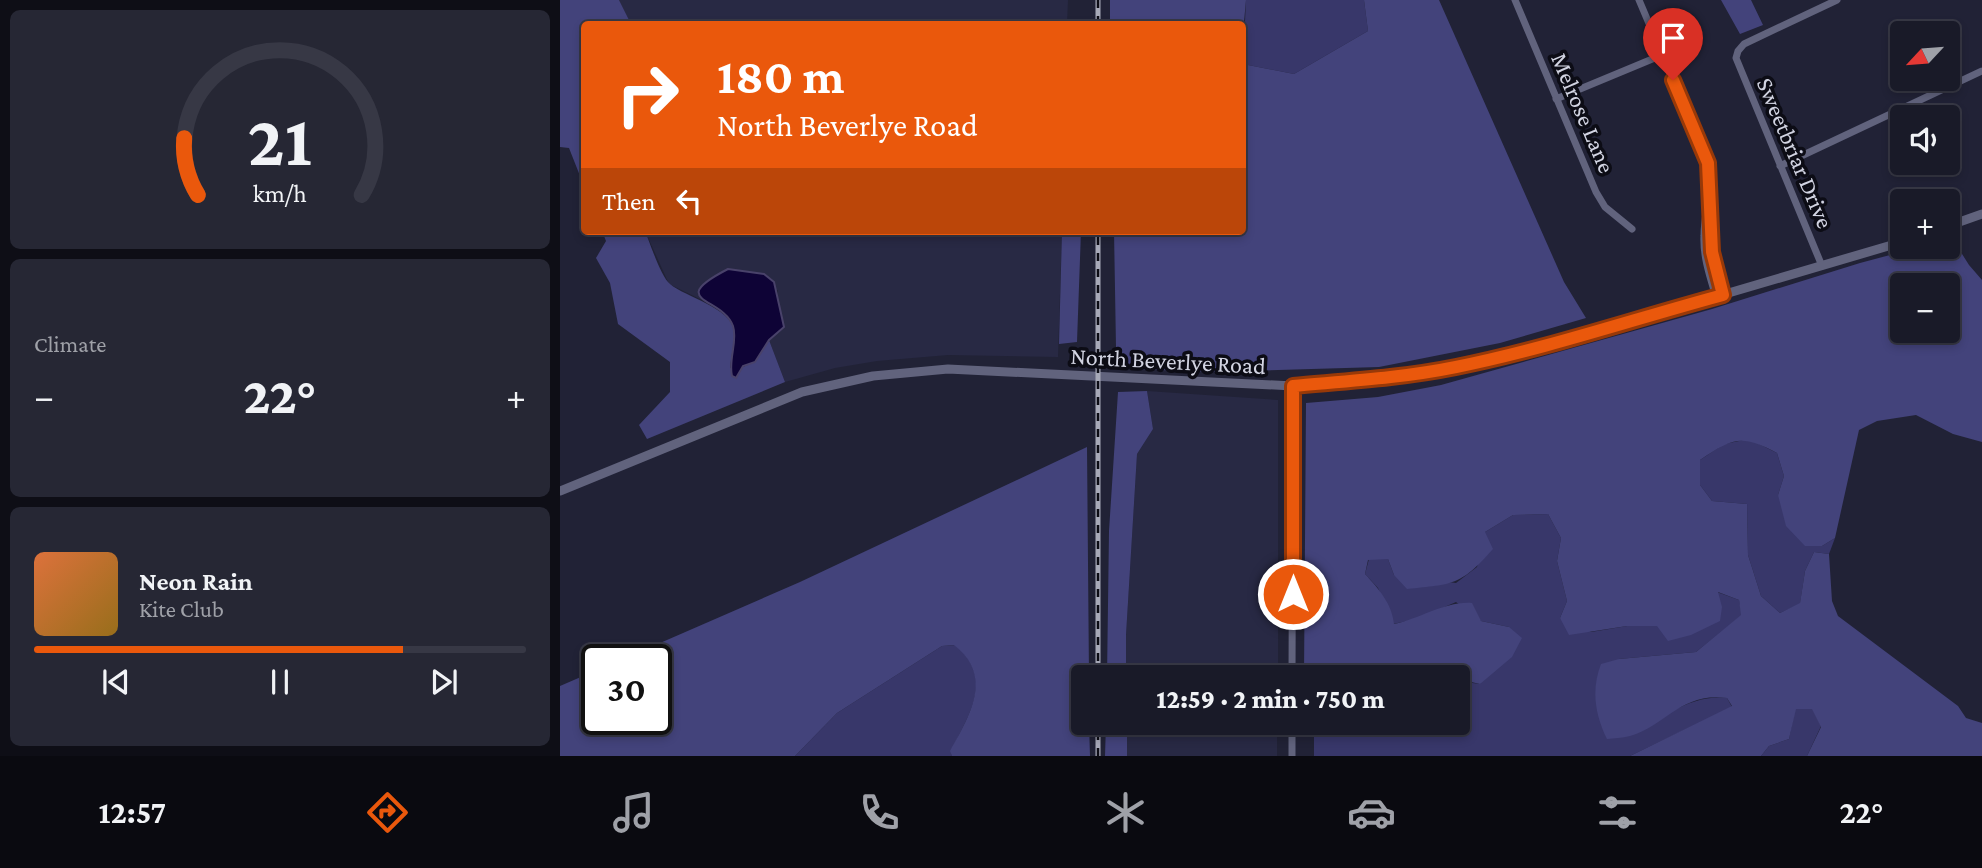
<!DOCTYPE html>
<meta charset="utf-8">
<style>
body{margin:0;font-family:"Crimson Pro",serif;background:#262734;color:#f1f3f6;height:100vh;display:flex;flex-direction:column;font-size:26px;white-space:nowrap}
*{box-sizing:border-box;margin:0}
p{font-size:23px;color:#9fa1a8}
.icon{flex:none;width:38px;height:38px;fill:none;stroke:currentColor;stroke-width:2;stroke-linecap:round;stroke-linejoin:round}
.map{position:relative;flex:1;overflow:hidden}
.sheet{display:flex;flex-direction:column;gap:10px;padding:10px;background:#0e0e16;width:560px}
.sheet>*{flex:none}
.guide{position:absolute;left:21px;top:21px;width:665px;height:214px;border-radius:7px;box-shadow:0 4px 10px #0003,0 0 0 2px #373845;background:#ea580c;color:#fff;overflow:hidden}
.needle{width:46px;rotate:244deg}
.buttons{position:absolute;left:1330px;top:21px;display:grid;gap:14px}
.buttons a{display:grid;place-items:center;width:70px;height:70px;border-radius:7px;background:#191a28;box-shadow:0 4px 10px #0003,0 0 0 2px #373845;font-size:35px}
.speed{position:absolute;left:21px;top:644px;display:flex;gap:14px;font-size:35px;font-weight:700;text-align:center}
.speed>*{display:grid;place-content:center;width:91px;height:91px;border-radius:50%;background:#191a28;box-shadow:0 4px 10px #0003,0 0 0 2px #373845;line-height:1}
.speed .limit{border:4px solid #111;border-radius:10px;background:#fff;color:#111}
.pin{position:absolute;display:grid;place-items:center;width:60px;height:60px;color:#fff;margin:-72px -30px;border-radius:50% 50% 50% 0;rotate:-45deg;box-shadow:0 0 7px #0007}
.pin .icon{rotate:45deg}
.me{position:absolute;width:77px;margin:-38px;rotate:0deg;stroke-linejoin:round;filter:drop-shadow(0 0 5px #0008)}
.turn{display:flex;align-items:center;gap:24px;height:147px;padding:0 21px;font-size:32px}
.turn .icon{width:91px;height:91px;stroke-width:2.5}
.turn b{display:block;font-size:49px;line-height:60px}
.then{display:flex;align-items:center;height:66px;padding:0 21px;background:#0003;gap:14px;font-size:26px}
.big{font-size:52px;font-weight:800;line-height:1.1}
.sheet .tile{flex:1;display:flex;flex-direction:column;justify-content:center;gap:10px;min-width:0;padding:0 24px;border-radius:10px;background:#262734}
.sheet .dial{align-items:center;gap:0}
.dial svg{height:182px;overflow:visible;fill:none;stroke:#373845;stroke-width:7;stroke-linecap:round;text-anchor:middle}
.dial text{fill:#f1f3f6;stroke:none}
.song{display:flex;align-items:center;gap:21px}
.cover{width:84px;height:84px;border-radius:10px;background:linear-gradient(135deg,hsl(20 70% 55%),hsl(40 70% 35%))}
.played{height:7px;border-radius:4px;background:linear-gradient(90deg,#ea580c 75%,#373845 75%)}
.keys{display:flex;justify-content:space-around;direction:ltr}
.heat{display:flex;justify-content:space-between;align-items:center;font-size:38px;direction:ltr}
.trip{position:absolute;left:511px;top:665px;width:399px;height:70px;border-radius:7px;background:#191a28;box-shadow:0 4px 10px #0003,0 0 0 2px #373845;font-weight:800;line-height:70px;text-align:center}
.menu{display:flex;height:112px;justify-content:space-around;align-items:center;background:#0a0a10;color:#9fa1a8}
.menu .icon{width:49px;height:49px}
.menu .selected{color:#ea580c}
.menu b{font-size:32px;color:#f1f3f6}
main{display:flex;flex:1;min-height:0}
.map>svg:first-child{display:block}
</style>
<main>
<section class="sheet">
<div class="tile dial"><svg viewBox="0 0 100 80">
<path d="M14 69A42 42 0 1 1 86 69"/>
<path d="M14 69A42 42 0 0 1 8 44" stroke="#ea580c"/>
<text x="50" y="56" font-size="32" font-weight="700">21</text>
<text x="50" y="72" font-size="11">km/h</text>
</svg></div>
<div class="tile"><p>Climate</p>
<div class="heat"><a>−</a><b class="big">22°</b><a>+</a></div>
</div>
<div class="tile">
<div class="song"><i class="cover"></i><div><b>Neon Rain</b><p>Kite Club</p></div></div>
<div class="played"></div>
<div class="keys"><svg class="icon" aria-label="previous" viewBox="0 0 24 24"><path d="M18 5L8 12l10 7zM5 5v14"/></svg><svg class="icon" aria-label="pause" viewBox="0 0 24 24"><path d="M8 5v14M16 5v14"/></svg><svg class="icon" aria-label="next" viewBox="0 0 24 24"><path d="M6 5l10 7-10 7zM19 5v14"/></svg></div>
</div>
</section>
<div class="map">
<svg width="1422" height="756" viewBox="0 0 1422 756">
<rect width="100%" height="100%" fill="#212236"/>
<path fill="#282944" d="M59,0H508L507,24H71Z
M85,231H502L498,357L388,355L317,361L275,368L225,382L209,340L224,327L217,303L218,290L138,293L142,300L109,284Z
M587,391L718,400V677H566V635L577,454L593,429Z
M567,723H717V756H567Z"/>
<path fill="#38376a" d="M686,0H804L808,31L734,74L683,64Z
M1189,439L1217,453L1224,476L1218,495L1262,546L1275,538L1269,554L1254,552L1245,571L1240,604L1220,613L1201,596L1188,555L1187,504L1152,501L1140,485V460L1164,444Z
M988,514L1001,538L997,561L1007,601L1000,618L1031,632L1067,626H1098L1157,592L1179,600L1182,615L1136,652L1059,659L1071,735C1102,718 1131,694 1167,698L1172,707L1070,756H754V723H898V681L920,684L949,627L921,621L896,602L857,619L833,624L818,588L805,574L809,559H828L834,575L896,583L917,567L925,532L953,515Z
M395,645C435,678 409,714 391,751L392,756H235L277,713L382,646Z
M1235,709H1253L1261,726L1247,756H1201L1209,746L1229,739Z"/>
<path fill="#43437b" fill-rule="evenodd" d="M0,0H59L71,24H24V186L9,148L0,147Z
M550,0H686L683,33L682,24H550Z
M804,0H879L1004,282L1026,318L940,343L819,367L655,372L570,369L556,347L554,231H682L683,64L734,74L808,31Z
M1161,0H1191L1203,25L1180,34Z
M42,231H85C90,243 101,277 110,284C125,297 172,308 174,331C175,342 171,357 170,368C190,370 198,357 209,340L225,382L87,439L79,425L110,392V362L58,324L50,283L36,258L46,241Z
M502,231H521L517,342L499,344Z
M1392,238L1409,265L1422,280V442L1393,434L1356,415L1317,421L1299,430L1275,538L1262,546H1245L1226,526L1218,495L1224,476L1217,453C1181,434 1173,438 1140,460V485L1152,501L1187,504L1188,555L1201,596L1220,613L1240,603L1245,571L1254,552L1269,554L1272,601L1278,616L1398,706L1406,718L1422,723V756H1247L1261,727L1252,709H1236L1229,739L1209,746L1201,756H1070L1172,706L1167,698C1121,692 1107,725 1070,736C1062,738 1054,738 1047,739C1035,714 1031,690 1041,664L1059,659L1136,652L1181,615L1179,600L1158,592L1162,607L1160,621L1131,635L1108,641L1097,626H1067L1009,635L1000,618L1007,601L997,561L1001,538L988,514L953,515L925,532L933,549C900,586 894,584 847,589L834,575L828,559L808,560L805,574C819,589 832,604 834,624C860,619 885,601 912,603L921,621L949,627L962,638L952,657L920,684L876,674L871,677H744L746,403L818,397L881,385L1152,309L1300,263L1360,247H1388V239ZM1388,285V331H1342V285Z
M587,391L593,429L577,454L566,635V677H547L549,531L558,392Z
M527,447L529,677H523V723H529L530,756H392L390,751C410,715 434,676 394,645L382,646L277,713L235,756H0V686L37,670V719H96V660H61L240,582Z
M546,723H567V756H545Z"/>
<path fill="#0e0336" stroke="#49426a" stroke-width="2" d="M168,269L204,274L214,282L224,327L209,340L195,362L183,366L176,378L172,376C168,360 178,341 173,326C163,297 104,302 168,269Z"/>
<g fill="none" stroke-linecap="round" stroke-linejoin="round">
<path stroke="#61637d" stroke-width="7" d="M955,0L1036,192L1045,207L1072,229
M1079,0L1148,163C1153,189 1144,211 1144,236C1143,257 1150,277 1156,297
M996,99L1102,55
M1220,166L1422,71
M1149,211L1152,223V252L1163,295
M1262,266L1176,58L1178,51L1184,44L1277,0
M732,677L733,386
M732,756V723"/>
<path stroke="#61637d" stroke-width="9" d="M1388,226L1422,214
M0,491L242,392L313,376L388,369L733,386L829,378L922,361L1029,334L1342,242"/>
<g stroke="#a7a9b8" stroke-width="5">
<path id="rail" d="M538,0V24
M538,677V231
M538,756V723"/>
</g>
<use href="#rail" stroke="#0c0c15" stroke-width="2.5" stroke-dasharray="8" stroke-linecap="butt"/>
</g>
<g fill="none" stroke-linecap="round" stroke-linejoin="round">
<g stroke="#983908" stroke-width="18">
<path id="route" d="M733,594V386C788,381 842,378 896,367C986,349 1074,319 1163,295L1152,252L1148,163L1113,80"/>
</g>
<use href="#route" stroke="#ea580c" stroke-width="12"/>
</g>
<g text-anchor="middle" stroke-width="7" stroke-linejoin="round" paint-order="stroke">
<g font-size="24" fill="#d2d4e2" stroke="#0c0c15">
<text transform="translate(1023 113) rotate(67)" y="8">Melrose Lane</text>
<text transform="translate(1235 153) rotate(67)" y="8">Sweetbriar Drive</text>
<text transform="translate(608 361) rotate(3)" y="8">North Beverlye Road</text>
</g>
</g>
</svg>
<div class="buttons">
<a><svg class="needle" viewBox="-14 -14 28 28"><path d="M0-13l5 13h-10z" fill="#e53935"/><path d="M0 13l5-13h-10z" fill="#9fa1a8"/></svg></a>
<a><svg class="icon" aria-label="sound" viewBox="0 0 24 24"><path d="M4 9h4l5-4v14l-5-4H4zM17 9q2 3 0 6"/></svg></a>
<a>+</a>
<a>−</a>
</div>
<div class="speed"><div class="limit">30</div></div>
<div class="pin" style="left:1113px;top:80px;background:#d93025"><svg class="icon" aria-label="arrive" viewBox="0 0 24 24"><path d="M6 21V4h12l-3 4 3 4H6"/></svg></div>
<svg class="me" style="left:733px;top:594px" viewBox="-20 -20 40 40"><circle r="17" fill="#ea580c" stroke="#fff" stroke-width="3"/><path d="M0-11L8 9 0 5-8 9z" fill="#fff"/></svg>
<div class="trip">12:59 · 2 min · 750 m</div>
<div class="guide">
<div class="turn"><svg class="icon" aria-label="right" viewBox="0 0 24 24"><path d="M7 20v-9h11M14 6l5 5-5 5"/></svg><div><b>180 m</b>North Beverlye Road</div></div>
<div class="then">Then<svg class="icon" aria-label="left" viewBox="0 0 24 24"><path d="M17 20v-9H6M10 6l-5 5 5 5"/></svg></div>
</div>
</div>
</main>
<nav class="menu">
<b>12:57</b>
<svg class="icon selected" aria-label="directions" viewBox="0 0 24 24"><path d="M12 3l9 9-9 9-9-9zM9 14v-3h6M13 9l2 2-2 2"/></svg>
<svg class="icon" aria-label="music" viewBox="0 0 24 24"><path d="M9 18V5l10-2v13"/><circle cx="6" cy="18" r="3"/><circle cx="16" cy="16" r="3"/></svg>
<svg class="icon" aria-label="phone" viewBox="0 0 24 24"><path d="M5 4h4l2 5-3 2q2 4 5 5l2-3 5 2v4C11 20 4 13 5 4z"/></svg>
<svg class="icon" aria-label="climate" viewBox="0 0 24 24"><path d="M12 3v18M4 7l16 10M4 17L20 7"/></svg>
<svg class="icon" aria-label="car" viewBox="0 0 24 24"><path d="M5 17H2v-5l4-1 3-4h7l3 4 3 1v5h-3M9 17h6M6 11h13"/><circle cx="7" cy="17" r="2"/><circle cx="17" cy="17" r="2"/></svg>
<svg class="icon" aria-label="filters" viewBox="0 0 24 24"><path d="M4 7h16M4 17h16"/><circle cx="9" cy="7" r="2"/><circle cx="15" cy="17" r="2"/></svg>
<b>22°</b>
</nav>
